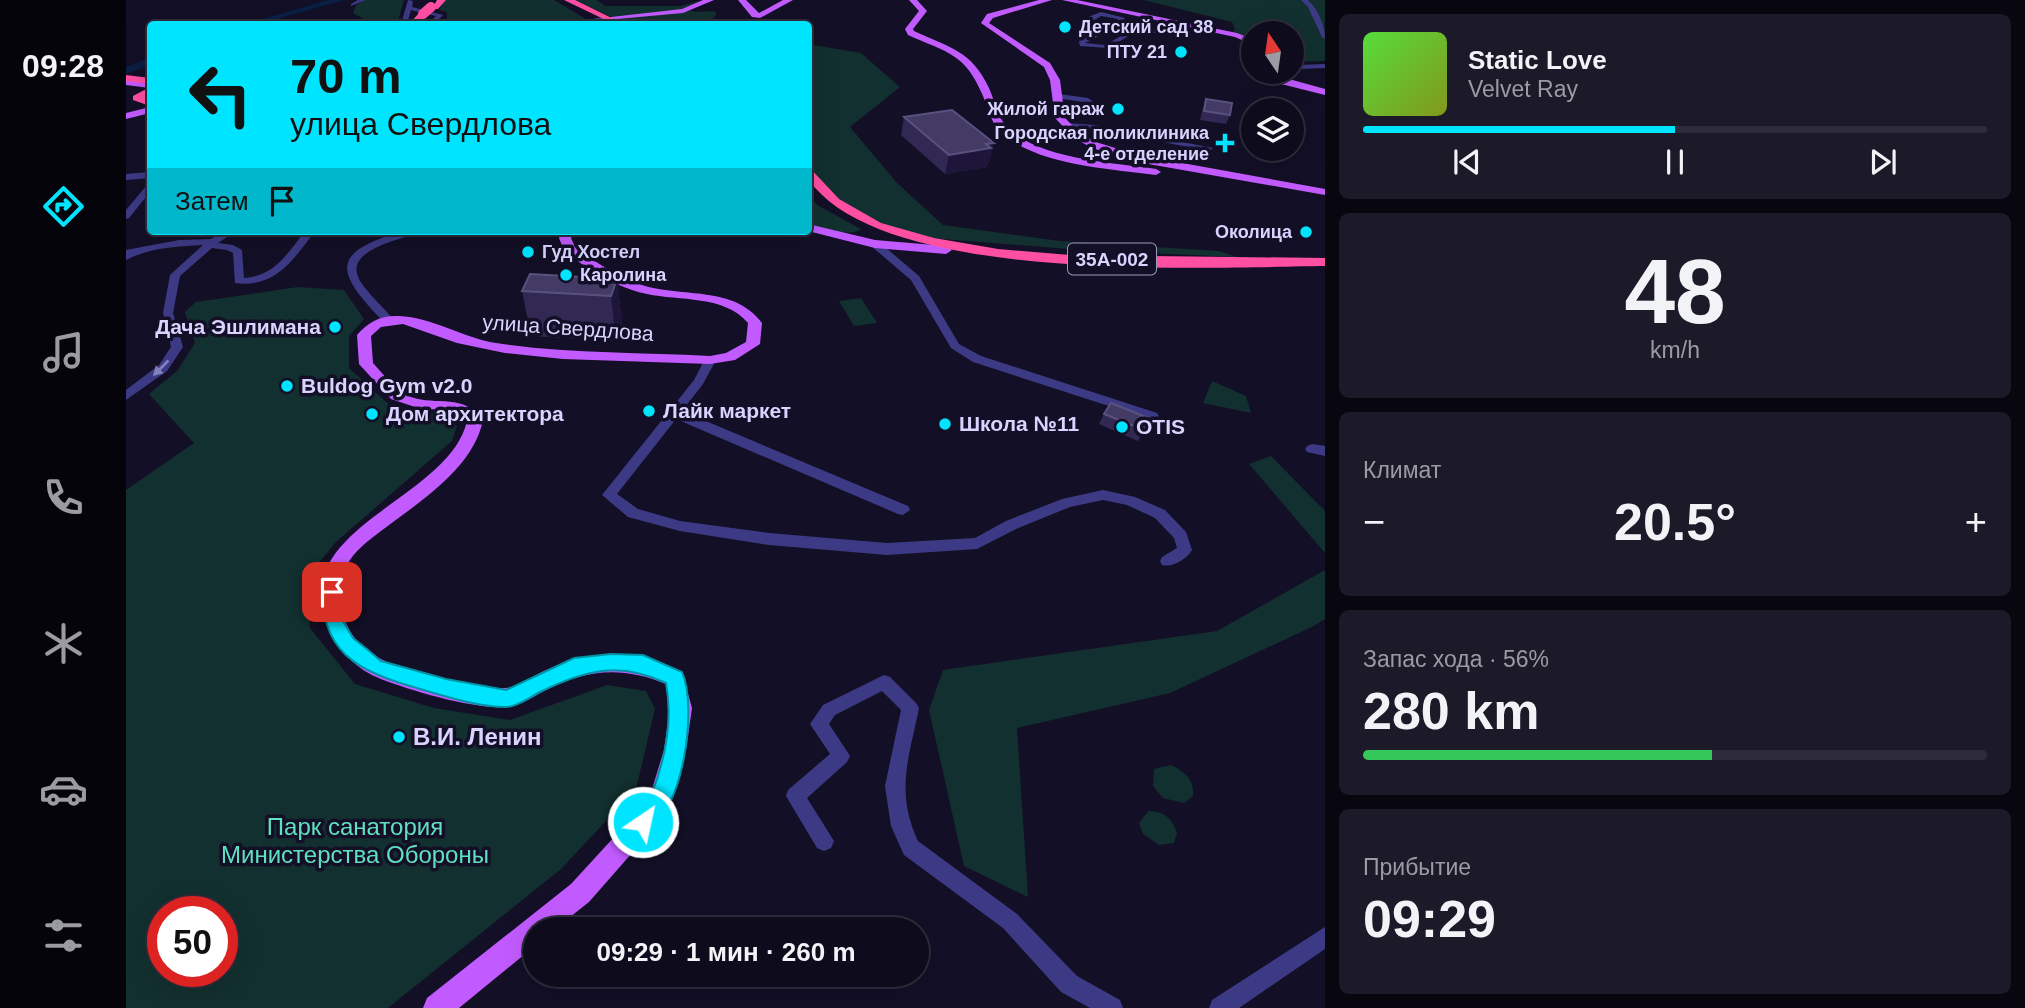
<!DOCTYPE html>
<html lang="ru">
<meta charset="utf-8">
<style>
body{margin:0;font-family:Helvetica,sans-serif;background:#1c1929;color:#f1f3f6;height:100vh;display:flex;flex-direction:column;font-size:26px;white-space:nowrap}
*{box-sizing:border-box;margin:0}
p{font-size:23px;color:#9b9ba3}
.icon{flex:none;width:38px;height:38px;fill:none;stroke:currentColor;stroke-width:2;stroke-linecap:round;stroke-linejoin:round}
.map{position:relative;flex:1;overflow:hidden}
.drawer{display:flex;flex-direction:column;gap:14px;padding:14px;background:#08060f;width:700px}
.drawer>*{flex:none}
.guide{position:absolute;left:21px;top:21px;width:665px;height:214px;border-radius:7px;box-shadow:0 7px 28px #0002,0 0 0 2px #2e2b3b;background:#00e5ff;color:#111;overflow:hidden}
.needle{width:46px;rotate:347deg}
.fabs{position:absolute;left:1115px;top:21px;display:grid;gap:14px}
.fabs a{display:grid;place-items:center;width:63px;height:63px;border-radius:50%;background:#0e0b1c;box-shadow:0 7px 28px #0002,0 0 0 2px #2e2b3b;font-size:35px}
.speed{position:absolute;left:21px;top:896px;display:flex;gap:14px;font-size:35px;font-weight:700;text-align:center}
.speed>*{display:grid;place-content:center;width:91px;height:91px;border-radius:50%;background:#0e0b1c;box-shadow:0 7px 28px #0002,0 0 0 2px #2e2b3b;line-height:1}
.speed .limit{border:10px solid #d22;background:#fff;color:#111}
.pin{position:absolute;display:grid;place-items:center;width:60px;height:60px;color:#fff;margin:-30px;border-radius:14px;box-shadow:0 4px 10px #0006}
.me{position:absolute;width:77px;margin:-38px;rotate:34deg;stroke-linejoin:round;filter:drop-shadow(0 0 5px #0008)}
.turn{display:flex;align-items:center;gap:24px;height:147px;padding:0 28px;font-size:32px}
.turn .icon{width:91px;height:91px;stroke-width:2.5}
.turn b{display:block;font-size:49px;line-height:60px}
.then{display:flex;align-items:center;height:66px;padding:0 28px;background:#0003;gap:14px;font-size:26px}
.big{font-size:52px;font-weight:700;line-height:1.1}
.drawer .card{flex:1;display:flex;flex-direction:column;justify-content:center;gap:10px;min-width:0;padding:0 24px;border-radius:10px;background:#1c1929}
.drawer .dial{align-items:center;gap:0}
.dial b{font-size:91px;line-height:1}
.song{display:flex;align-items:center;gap:21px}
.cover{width:84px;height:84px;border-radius:10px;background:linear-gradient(135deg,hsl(110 70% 55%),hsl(70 70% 35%))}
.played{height:7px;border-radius:4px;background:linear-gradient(90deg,#00e5ff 50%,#2e2b3b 50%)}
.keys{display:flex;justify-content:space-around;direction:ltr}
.heat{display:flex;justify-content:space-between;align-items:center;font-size:38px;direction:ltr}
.charge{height:10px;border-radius:5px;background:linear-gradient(90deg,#34c759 56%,#2e2b3b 0)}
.trip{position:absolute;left:397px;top:917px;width:406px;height:70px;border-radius:35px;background:#0e0b1c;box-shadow:0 7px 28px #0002,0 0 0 2px #2e2b3b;font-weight:700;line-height:70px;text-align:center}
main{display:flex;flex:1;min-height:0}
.tab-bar{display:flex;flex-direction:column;width:126px;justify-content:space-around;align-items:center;background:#06040b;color:#9b9ba3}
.tab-bar .icon{width:49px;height:49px}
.tab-bar .active{color:#00e5ff}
.tab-bar b{font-size:32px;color:#f1f3f6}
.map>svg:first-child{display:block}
</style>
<main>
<nav class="tab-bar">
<b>09:28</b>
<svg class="icon active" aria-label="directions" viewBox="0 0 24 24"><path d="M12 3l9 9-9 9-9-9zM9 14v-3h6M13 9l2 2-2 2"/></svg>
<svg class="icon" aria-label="music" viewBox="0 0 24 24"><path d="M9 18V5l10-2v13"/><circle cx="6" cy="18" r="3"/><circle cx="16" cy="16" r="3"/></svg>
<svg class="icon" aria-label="phone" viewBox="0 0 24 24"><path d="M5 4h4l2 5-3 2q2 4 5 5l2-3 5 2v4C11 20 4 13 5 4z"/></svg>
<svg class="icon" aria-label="climate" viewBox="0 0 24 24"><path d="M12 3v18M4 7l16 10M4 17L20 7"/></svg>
<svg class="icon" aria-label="car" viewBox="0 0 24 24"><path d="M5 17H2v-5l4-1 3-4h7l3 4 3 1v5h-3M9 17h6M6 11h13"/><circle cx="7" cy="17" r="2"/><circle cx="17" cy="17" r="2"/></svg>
<svg class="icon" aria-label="filters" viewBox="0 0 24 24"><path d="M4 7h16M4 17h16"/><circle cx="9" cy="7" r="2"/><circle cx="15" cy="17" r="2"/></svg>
</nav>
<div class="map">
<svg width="1199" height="1008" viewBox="0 0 1199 1008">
<rect width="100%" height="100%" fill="#130f26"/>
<path fill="#12302f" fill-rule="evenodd" d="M240,0H278L271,24H241L243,22L227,13L230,5Z
M319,0H428L460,19L426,24H311L321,18V12L313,10Z
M449,0H470L480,6H554L578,0L558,9L570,12L588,11L591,14L584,21L610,24H501Z
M1018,0H1199V61L1166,62V33H1127V40L1106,32L1109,30L1106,22Z
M682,44L735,53L774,87L724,127L771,183L817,225L934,241L1093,251L1111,257L955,250L792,237L750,222L717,205L694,182L683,164Z
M682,197L693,206L735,229C726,236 695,233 685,225C679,220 683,204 682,197Z
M172,287L218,290L238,319L223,336V368L268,409L320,415L331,426L326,441L210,542L192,564L184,595V628L229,684L308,708L384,720L481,685L520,691L529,709L510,789L435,869L262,1008H0V490L68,443L23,394L51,371L69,343L59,312L70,302ZM37,912H96V971H37Z
M735,298L751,323L728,326L713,301Z
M1086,381L1120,396L1125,413L1077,403Z
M1145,456L1199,511V553L1123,464Z
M1199,570V619L1186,627L1044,693L891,728L902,897L838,866L803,710L817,670L1091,631Z
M1045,765C1058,771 1069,780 1067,796L1058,803L1037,798L1027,786L1028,769Z
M1022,811C1037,810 1047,819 1051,833L1048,843L1033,845L1017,834L1013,823Z"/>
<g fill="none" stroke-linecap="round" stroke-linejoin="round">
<path fill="#0a1f44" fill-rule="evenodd" d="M202,0H218L134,24H119Z
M24,58V65L0,74V67Z"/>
<path fill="#3d3a85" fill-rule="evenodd" d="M232,0H240L225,6V4Z
M282,0L287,1L286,7L317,15L308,24H302L310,16L285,10L281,24H275Z
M1175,0H1182C1192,9 1199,25 1199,39L1196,37L1182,7Z
M975,12L999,18L993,26L959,43L979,45L1009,28L1041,31L1046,21L1051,22L1045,34L1010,32L982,48L954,46L953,41L979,28L961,22L962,17ZM975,16L992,19L984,26L967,21Z
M480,16L482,19L455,24H444Z
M1199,64V68L1172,69L1168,67L1172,65Z
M933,94L962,98L980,110L973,112L957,102L930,98V94Z
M940,123L969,125L1087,148L1083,151L969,129L937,127V123Z
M24,172V178L0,180V174Z
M24,184V192L3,218L0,219V210L21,185Z
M98,231H110L92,243L107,245L116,250L118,278C149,276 162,253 179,231H189C168,259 149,289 109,283L107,253L101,250L86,248L54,276L47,313L57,347L41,371L0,400V390L33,365L45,347L37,313L44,275L77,245C51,246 23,248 0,260V250L53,240L85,239Z
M277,231H292C283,237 271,239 261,243C203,265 241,288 266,318L260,321L256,320C207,270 206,252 277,231Z
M745,242H753L793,276L833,344L855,356L1031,413L1033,416L1027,420L1023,419L847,362L825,348L785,280L745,246Z
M584,356L590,360L577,384L556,411L782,506L784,510L777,515L772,514L550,419L491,494L512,509L554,521L643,533L761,543L849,538L880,521L936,499L977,490L1009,497L1039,510L1060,532L1066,550C1061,559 1046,568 1036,565L1034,561L1036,557L1051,548L1048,538L1029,518L1001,505L977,500L944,507L890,529L851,549L761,555L643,545L554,531L502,517L476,495L568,380L580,357Z
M1186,444L1199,446V456L1181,452L1179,449L1181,446Z
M758,675L764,677L790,703L793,708C783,758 769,792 792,841L891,914L951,976L994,1000L997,1008H964L935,992L877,928L778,855L765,826L759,786L775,710L756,691L709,715L703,724L724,756L721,762L681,798L708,841L705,848L698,851L691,848L660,796L662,790L704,754L684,724L697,705Z
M1199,927V949L1113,1008H1083L1086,1000Z"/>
<path fill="#c25bff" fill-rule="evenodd" d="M577,0H588L557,13L480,20L476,18L556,9Z
M612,0H620L633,13L657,0H667L634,18L626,17Z
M783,0H791L801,11L787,29L788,31C824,48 845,50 863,88C868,99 872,118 881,127C915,160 985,162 1030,169L1035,172L1030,175C982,168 909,166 873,130C865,122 861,106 857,96C839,53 822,53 782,35L779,29L793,11Z
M913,0H926L867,18L863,23L924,63L934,80L939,118L955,134L973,143L1012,155L1199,189V195L1011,162L966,148L948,138L929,118L924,80L918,67L855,23L861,14Z
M936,0H951L1111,33L1127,39V45L1109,37Z
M1166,60L1175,65V69L1166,67Z
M1127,72H1138L1199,89V95L1143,81Z
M0,79L24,82V88L0,85Z
M24,107V113L0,119V113Z
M682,224L749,240L820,246L826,250L820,254L749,248L682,231Z
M437,231H449L445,238L449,247L455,252C474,265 495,278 516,285C556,298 608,285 636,323L634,344L609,360L584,364L437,359L379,353L331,343L277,324L255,327L245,336L247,363C258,375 270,391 285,397C311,406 338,393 357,420C347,469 293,502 255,531C243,540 228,551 221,565C213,581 214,600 218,617C228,651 260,664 291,672C318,679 351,690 380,688C392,688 407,676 418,671C471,647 504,650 556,672L566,708L560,750L541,813L463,902L429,929H410V945L333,1008H297L301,998L445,884L523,799L538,750L544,708L540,684C497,666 459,669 418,691C406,697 393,707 379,707C347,709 286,691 255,679C231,670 215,653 204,629C155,528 323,501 341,421L326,411L292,408L265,399L233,364L231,335C242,322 255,315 273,316C306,317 337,338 370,343C441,354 513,352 584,356L600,353L620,342L622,323C599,295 553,301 521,294C500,290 480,279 462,268C448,259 438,253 433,238Z"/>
<path fill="#ff4fa3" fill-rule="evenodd" d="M311,0H320L312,9H306Z
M438,0H449L498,24H488Z
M294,12L301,14L291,24H283Z
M0,75L24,78V84L0,81Z
M24,87V94L19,97L24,100V106L7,100V96Z
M682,166L713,199L755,223L808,238L872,249L944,255L1199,258V266C1078,267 756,285 682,179Z"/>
<path stroke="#ff4fa3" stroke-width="10" d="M297,14L305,7"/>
</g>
<path fill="#312854" d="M1080,99L1104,115L1100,124L1074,120L1077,108Z
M778,117L864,161L862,162L861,167L819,174L775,135Z
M491,279L496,323L490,341L405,336L396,291Z
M978,414L1025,419L1012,441L973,424Z"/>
<path fill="#1d163a" d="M868,143L864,161L862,162L861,167L819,174L823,155Z
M491,279L496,323L490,341L485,296Z"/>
<path fill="#433a66" stroke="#5a527e" stroke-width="2" d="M1080,99L1106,103L1104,115L1078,111Z
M826,110L868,143L860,144L865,148L823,155L778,117Z
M404,274L491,279L485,296L396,291Z
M985,403L1025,419L1018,430L978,414Z"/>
<defs><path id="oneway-solid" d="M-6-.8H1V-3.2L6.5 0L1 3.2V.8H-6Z" transform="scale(1.75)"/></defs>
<use fill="#837fbc" href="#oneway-solid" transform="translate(35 368) rotate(135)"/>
<path fill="#00e5ff" stroke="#0095a6" stroke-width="2" d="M206,585L215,592L214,616L227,638L242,650L255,661L320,679L380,690L448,658L485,654L517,655L556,672C572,708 557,817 517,833L509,830L506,822C511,812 521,806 525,796C539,760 547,720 540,683C493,661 459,670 414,692C404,697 391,707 380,707C355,707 325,698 301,691C246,675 195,661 197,592Z"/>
<g fill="#00e5ff" stroke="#130f26" stroke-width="2.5">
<circle cx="939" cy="27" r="7"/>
<circle cx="1055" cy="52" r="7"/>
<circle cx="992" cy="109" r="7"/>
<path d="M1095.5 132.5h7v7h7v7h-7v7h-7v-7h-7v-7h7z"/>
<circle cx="1180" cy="232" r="7"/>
<circle cx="402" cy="252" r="7"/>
<circle cx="440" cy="275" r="7"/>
<circle cx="209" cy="327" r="7"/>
<circle cx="161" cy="386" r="7"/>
<circle cx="523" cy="411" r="7"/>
<circle cx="246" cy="414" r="7"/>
<circle cx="819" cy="424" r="7"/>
<circle cx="996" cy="427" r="7"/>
<circle cx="273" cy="737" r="7"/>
</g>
<g text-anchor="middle" stroke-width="7" stroke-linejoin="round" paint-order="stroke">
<g font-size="18" font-weight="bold" fill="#d9d4ff" stroke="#130f26" text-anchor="end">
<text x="953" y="33" text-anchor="start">Детский сад 38</text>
<text x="1041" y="58">ПТУ 21</text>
<text x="978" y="115">Жилой гараж</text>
<text x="1083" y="139">Городская поликлиника<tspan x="1083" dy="21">4-е отделение</tspan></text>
<text x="1166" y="238">Околица</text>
<text x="416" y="258" text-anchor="start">Гуд Хостел</text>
<text x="454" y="281" text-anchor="start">Каролина</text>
</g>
<rect fill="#130f26" stroke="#9e99be" stroke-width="2" x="942" y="243.5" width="88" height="31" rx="5"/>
<g font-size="19" font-weight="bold" fill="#d9d4ff">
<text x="986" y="266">35А-002</text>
</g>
<g font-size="21" font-weight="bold" fill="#d9d4ff" stroke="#130f26" text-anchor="start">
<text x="195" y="334" text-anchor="end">Дача Эшлимана</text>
<text x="175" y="393">Buldog Gym v2.0</text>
<text x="537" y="418">Лайк маркет</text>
<text x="260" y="421">Дом архитектора</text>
<text x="833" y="431">Школа №11</text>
<text x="1010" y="434">OTIS</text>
</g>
<g font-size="21" fill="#d9d4ff" stroke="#130f26">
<text transform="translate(442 328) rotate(4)" y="7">улица Свердлова</text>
</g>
<g font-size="24" font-weight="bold" fill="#d9d4ff" stroke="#130f26" text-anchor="start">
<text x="287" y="745">В.И. Ленин</text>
</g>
<g font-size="24" fill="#5fe0c0" stroke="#130f26">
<text x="229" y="835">Парк санатория<tspan x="229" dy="28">Министерства Обороны</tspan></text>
</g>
</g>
</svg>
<div class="fabs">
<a><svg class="needle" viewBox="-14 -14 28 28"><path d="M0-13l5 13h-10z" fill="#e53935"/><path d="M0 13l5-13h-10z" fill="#9b9ba3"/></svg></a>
<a><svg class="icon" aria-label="layers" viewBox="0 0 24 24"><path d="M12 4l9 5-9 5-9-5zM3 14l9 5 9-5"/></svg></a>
</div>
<div class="speed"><div class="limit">50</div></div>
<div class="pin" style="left:206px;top:592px;background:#d93025"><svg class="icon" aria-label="arrive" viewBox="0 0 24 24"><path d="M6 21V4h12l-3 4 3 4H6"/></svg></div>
<svg class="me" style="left:517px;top:822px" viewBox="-20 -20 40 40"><circle r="17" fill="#00e5ff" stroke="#fff" stroke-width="3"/><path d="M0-11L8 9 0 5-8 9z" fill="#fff"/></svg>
<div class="trip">09:29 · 1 мин · 260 m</div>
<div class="guide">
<div class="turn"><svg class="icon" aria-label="left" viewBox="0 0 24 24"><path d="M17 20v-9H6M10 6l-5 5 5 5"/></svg><div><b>70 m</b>улица Свердлова</div></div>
<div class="then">Затем<svg class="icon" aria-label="arrive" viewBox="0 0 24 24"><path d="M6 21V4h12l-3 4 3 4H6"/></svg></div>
</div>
</div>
<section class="drawer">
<div class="card">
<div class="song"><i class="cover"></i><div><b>Static Love</b><p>Velvet Ray</p></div></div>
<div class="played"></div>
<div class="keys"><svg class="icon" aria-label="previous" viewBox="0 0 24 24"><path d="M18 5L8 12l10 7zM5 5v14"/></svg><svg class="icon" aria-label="pause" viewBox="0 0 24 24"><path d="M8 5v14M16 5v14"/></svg><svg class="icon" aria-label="next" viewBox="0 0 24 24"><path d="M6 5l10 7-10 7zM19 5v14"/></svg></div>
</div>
<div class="card dial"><b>48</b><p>km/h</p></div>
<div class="card"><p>Климат</p>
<div class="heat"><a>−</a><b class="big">20.5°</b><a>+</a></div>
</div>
<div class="card"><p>Запас хода · 56%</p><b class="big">280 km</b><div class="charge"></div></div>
<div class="card"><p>Прибытие</p><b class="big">09:29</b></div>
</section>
</main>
